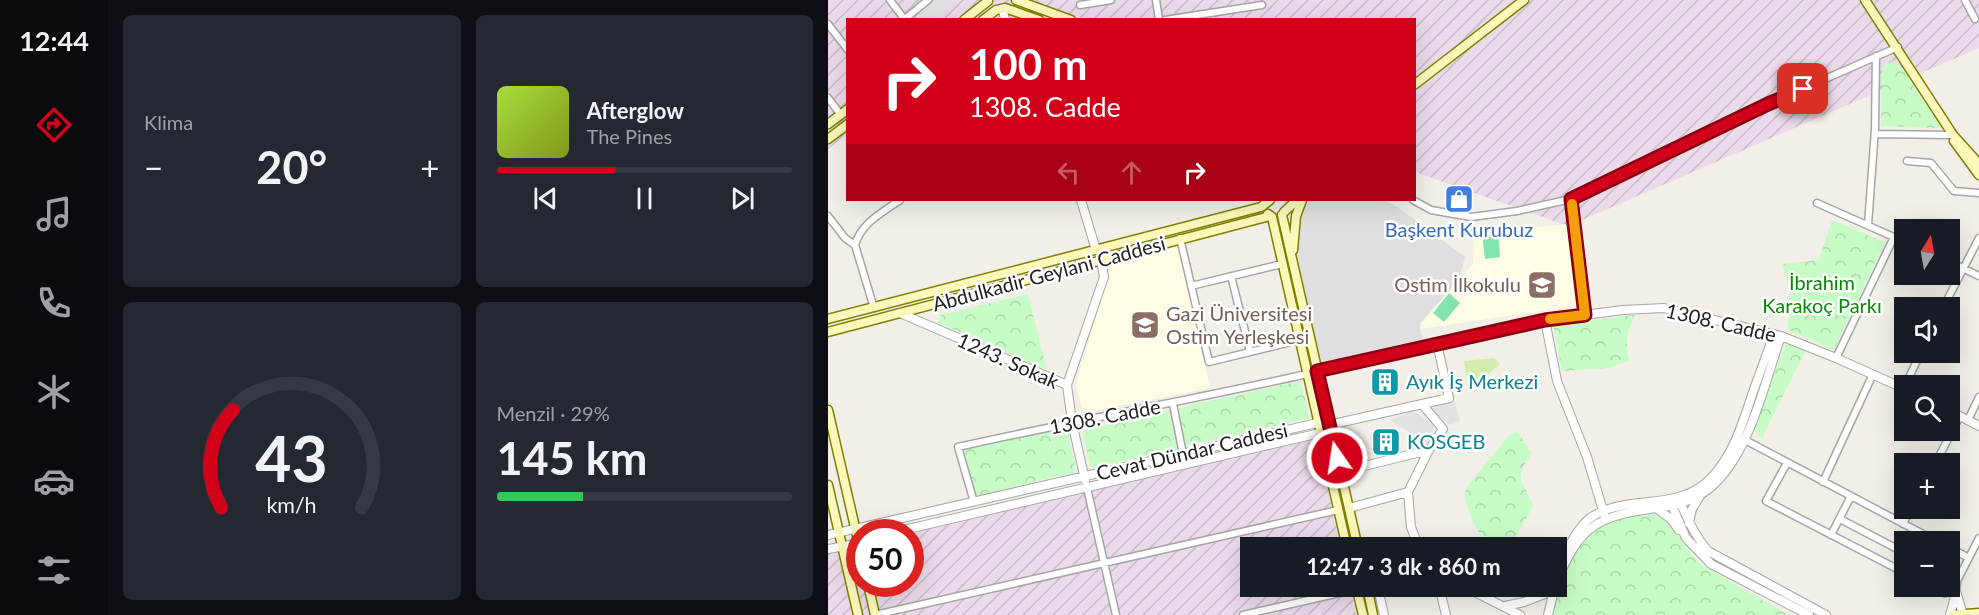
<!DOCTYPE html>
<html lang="tr">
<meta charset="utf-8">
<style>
body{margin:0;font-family:Lato,sans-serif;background:#242831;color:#f1f3f6;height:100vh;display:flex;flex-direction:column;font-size:22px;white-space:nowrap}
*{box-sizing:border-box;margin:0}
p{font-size:20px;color:#9ea1a6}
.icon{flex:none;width:33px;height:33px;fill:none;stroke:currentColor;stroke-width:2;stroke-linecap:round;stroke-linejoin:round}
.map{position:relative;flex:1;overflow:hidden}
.drawer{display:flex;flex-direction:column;gap:15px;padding:15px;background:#0d0f14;width:720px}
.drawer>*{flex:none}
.banner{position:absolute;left:18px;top:18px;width:570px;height:183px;border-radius:0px;box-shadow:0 6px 24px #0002;background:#d30019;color:#fff;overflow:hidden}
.needle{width:39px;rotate:11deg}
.tools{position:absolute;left:1066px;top:219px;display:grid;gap:12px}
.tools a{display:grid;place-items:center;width:66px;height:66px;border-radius:0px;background:#171b24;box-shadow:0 6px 24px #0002;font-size:30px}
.speed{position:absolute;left:18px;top:519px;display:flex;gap:12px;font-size:30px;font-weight:700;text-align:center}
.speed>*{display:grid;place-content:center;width:78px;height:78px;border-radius:50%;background:#171b24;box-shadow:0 6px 24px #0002;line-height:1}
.speed .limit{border:9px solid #d22;background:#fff;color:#111}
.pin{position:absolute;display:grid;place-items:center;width:51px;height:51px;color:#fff;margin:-26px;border-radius:12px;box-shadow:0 3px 9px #0006}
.me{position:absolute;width:66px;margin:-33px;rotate:347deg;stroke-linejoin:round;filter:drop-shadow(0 0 4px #0008)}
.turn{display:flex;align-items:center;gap:21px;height:126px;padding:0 24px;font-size:27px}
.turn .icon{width:78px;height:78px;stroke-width:2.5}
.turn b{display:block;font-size:42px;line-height:51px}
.lanes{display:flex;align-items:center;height:57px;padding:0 24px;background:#0003;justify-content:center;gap:30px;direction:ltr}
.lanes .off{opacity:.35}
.big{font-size:45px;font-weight:700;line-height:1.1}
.drawer .tile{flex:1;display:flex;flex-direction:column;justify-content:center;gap:9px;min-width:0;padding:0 21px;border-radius:9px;background:#242831}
.drawer .dial{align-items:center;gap:0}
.dial svg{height:156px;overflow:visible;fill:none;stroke:#363941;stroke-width:7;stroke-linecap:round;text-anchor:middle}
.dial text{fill:#f1f3f6;stroke:none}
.song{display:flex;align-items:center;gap:18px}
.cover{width:72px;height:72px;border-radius:9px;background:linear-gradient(135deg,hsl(80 70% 55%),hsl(70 70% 35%))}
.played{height:6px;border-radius:3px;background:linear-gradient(90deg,#d30019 40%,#363941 40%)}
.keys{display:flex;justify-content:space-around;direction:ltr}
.heat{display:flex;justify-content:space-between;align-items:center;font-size:33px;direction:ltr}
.charge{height:9px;border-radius:4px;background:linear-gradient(90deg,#34c759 29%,#363941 0)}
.drawer .tiles{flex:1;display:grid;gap:15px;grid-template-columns:repeat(2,1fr)}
.trip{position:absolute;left:412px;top:537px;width:327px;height:60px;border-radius:0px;background:#171b24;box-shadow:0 6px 24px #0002;font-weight:700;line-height:60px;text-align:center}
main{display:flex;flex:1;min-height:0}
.dock{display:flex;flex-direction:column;width:108px;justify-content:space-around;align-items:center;background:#090b0e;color:#9ea1a6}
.dock .icon{width:42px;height:42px}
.dock .on{color:#d30019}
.dock b{font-size:27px;color:#f1f3f6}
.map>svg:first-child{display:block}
</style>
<main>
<nav class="dock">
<b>12:44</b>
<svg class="icon on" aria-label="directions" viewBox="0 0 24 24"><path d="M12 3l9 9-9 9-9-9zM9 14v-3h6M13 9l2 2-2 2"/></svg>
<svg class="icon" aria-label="music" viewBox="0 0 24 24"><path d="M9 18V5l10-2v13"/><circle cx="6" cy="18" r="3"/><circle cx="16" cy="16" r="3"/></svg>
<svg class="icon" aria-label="phone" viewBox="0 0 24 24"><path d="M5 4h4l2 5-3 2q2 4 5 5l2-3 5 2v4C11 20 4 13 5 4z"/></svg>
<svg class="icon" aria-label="climate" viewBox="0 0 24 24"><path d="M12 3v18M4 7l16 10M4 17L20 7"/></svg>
<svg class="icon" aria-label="car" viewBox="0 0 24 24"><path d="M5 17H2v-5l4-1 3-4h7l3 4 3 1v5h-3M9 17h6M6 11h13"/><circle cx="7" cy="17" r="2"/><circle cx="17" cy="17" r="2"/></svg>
<svg class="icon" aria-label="filters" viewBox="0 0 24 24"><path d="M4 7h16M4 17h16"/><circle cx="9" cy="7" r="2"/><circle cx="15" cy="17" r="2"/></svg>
</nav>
<section class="drawer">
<div class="tiles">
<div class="tile"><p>Klima</p>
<div class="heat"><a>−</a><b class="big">20°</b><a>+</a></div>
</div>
<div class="tile">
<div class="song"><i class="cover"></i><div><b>Afterglow</b><p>The Pines</p></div></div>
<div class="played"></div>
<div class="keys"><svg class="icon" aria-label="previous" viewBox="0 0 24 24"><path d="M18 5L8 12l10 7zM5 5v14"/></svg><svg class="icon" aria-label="pause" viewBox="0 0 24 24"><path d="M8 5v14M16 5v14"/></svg><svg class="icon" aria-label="next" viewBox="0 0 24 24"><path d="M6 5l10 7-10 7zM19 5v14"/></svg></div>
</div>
<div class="tile dial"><svg viewBox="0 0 100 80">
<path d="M14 69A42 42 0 1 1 86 69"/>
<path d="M14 69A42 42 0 0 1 20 19" stroke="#d30019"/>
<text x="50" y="56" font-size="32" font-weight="700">43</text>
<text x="50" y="72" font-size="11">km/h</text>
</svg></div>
<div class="tile"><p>Menzil · 29%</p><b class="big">145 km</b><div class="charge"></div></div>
</div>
</section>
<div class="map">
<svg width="1151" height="615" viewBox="0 0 1151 615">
<defs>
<pattern id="industrial-furrows" width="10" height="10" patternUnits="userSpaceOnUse" patternTransform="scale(1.5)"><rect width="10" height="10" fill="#ebdaea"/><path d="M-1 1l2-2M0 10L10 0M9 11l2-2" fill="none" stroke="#c9bbc8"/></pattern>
<pattern id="park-crowns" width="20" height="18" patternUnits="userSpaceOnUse" patternTransform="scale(1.5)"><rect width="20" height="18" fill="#c8fcc6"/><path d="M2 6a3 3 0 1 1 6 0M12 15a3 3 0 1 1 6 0" fill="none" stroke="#acd8aa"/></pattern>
</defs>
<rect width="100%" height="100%" fill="#f2eee8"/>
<path fill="#e0dfdf" d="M482,200H555L568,206L637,257L631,279L593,323L592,329L595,339L492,363L468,262L467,253L476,207Z"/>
<path fill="url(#industrial-furrows)" d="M0,0H1151V48L740,226L587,172L586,20H187L183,18L181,20H20L19,135L0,149Z
M488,439L513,547L423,548V586L522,587L528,615H0V552L31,545L32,584H82L83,533Z"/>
<path fill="#fffce4" d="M743,224L750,306L592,329L593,323L645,264L646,232Z
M350,245L382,388L255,413L248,384L283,266Z"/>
<path fill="#d4edad" d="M666,358L672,364L641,391L636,361Z"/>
<path fill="url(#park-crowns)" d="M1061,61L1070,64L1075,70L1114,128L1053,126L1054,69L1057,63Z
M1004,220L1057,242L1006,350L960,330L961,289L954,264L991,260Z
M200,294L219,370L110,323L112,315Z
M807,315C800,332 796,342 801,360L781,368L734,371L725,325Z
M959,340L979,348L934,438L925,429Z
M473,381L481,418L358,446L350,408Z
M341,411L350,449L263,468L254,430Z
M239,426L248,472L147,496L133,451Z
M690,432L703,452C702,459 696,463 694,469C689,483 702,493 705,506L682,547C678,547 671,549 667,548C652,544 633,502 638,488L682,434Z
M826,514C843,519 859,551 872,564L961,615H724L730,588H732L735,582L733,581C758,530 769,520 826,514Z"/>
<path fill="#84e3b3" d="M670,231L672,257L657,259L654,233Z
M621,293L632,303L616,322L605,313Z"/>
<path fill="#e2e2e2" d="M107,0H123L125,3L103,19H90L86,15Z
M627,401L632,421L622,425L605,412V407Z
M585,411L607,425L599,443L562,420Z"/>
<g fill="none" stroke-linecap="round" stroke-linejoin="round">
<g stroke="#a6a6a6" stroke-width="9">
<path id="minor" d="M62,0L77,20
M328,0L331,20
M1137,0L1147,19
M252,5L283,0
M77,19L100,0
M337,20L434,5
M0,24L20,50
M0,98L13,115
M1047,134L1125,135
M1079,161L1103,163L1126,191L1151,193
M743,199L757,315
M585,200L603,210L643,217L689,211L743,199L940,104L1070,47
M989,203L1077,242
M0,216L17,238L27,245
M1040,225L1047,129L1048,56
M352,238L381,362L471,340
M1122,262L1151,276
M403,276L422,351
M363,286L454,264
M46,308L27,245C33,223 55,212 72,200
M1115,308L1151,238
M1008,358L1066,237
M1077,386L1093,352
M345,404L355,454
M1140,420L1151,397
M917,440L1110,542
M959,463L938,501L1077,573
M1107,464L1132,416
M995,482L1045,374
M259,488L288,615
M146,502L130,447C246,421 363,400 479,374
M1012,519L1077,553
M1075,524L1083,508
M1003,535L1023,496
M1122,548L1141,558
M1103,586L1117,593
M1128,591L1129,581L1151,538
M47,615L510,510
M415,615L529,589"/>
</g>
<g stroke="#a6a6a6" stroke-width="10">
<path id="tertiary" d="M175,10L177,20
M253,200L268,250
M72,313L239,385
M717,320L729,381L759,457L776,514
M489,371L717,320L795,310L836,308L953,336L1008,358L1077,389
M1122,411L1151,426
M512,472L601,450
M257,480L244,422L239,385L276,277L273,261
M580,492L583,527L591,548
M851,500C860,519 866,535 880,551L998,615
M843,503L858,538L883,564L981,615
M521,508L580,492L601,450L615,429L594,404L621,398L609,343
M828,508L843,519L851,530
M861,523L864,509L872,496
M67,532L492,433L496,430
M0,535L489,423L501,425L594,404
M0,549L22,545L32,541
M736,556C743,543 749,529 761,519C794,493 847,513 881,480C905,456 914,425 924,395C931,375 939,354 946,334
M729,581C752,525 770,516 828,508C848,506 866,501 882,488C922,454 936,384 953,336
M1122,583L1125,578
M611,586L618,615
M635,586L692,615
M550,588L556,615
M1128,591L1135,615
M1117,593L1120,586
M677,606L696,602L719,593
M720,615L727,586
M1122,615L1128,593"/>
</g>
<g stroke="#818000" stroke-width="11">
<path id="secondary" d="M188,0L243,20
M1037,0L1125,135L1151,164
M136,20L160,1
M155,20L168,10L177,8L211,20
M586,85L696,0
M0,124L20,109
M0,139L20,124
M1126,141L1151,175
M456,212L469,200
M440,214L444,217L519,548
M454,215L530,548
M465,250L468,216L474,200
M0,319L433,207L442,200
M0,332L442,216
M0,410L32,549
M0,485L30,615
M40,584L47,615
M528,586L535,615
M539,586L545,615
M1125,615L1151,613"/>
</g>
<use href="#minor" stroke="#fff" stroke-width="6"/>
<use href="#tertiary" stroke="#fff" stroke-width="8"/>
<use href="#secondary" stroke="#fcf8bc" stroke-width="8"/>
</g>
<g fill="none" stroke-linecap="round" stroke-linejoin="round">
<g stroke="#890010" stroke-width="15">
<path id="route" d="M509,458L489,371L717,320L757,315L743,199L940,104L975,89"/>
</g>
<use href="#route" stroke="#d30019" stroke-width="10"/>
<path stroke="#f59e0b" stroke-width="10" d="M722,319L757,315L744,204"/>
</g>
<defs>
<g id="shop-square" transform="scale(1.5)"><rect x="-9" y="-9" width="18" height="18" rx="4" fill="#3f7fe0" stroke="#fff"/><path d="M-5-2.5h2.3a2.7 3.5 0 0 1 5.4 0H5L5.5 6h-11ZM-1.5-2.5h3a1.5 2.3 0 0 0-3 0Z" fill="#fff"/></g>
<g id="school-square" transform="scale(1.5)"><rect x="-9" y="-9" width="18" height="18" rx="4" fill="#8d6e63" stroke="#fff"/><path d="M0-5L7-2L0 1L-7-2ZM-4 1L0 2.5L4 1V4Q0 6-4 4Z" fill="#fff"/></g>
<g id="university-square" transform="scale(1.5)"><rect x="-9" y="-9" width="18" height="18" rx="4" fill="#8d6e63" stroke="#fff"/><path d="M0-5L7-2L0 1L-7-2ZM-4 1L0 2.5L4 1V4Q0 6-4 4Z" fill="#fff"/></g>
<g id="building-square" transform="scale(1.5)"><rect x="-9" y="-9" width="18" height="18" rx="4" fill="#0f9aa8" stroke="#fff"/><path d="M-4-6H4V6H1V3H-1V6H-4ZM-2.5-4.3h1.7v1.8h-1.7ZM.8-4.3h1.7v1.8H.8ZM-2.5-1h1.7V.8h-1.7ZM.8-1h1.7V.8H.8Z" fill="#fff"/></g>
</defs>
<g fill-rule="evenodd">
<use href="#shop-square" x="631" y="199"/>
<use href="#school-square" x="714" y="285"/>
<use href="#university-square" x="317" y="325"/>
<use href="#building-square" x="557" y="382"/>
<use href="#building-square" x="558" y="442"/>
</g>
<g text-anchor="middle" stroke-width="5" stroke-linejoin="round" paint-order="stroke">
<g font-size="20" fill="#366cbe" stroke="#fff">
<text x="631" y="237">Başkent Kurubuz</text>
</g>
<g font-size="20" fill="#222" stroke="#fff">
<text transform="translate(221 274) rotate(-15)" y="7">Abdulkadir Geylani Caddesi</text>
<text transform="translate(893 323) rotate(13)" y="7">1308. Cadde</text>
<text transform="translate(180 361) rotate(24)" y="7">1243. Sokak</text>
<text transform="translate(277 417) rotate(-11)" y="7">1308. Cadde</text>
<text transform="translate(364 452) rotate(-13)" y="7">Cevat Dündar Caddesi</text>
</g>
<g font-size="20" fill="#0c8807" stroke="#fff">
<text x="994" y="290">İbrahim<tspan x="994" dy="23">Karakoç Parkı</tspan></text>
</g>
<g font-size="20" fill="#785e54" stroke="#fff" text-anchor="end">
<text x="693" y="292">Ostim İlkokulu</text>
<text x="338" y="321" text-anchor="start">Gazi Üniversitesi<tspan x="338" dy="23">Ostim Yerleşkesi</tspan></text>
</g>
<g font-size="20" fill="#0d838f" stroke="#fff" text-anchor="start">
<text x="578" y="389">Ayık İş Merkezi</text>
<text x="579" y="449">KOSGEB</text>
</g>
</g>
</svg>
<div class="tools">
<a><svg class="needle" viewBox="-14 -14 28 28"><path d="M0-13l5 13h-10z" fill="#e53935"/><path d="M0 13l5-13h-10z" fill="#9ea1a6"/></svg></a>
<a><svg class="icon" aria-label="sound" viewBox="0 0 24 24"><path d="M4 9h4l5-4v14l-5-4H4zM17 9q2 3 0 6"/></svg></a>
<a><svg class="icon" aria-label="search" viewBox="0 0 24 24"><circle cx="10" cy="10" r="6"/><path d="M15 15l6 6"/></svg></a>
<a>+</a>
<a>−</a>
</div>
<div class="speed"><div class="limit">50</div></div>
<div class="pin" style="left:975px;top:89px;background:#d93025"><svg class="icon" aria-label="arrive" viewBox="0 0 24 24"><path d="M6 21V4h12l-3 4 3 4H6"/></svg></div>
<svg class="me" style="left:509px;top:458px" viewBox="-20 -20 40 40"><circle r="17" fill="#d30019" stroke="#fff" stroke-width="3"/><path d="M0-11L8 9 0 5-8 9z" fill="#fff"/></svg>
<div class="trip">12:47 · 3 dk · 860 m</div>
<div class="banner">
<div class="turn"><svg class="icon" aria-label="right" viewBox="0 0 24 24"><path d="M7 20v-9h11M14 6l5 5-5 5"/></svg><div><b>100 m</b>1308. Cadde</div></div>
<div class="lanes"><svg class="icon off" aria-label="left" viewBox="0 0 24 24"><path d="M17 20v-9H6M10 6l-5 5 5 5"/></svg><svg class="icon off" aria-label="ahead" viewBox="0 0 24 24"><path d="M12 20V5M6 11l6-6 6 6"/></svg><svg class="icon" aria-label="right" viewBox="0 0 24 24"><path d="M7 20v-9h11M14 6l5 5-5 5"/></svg></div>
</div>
</div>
</main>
